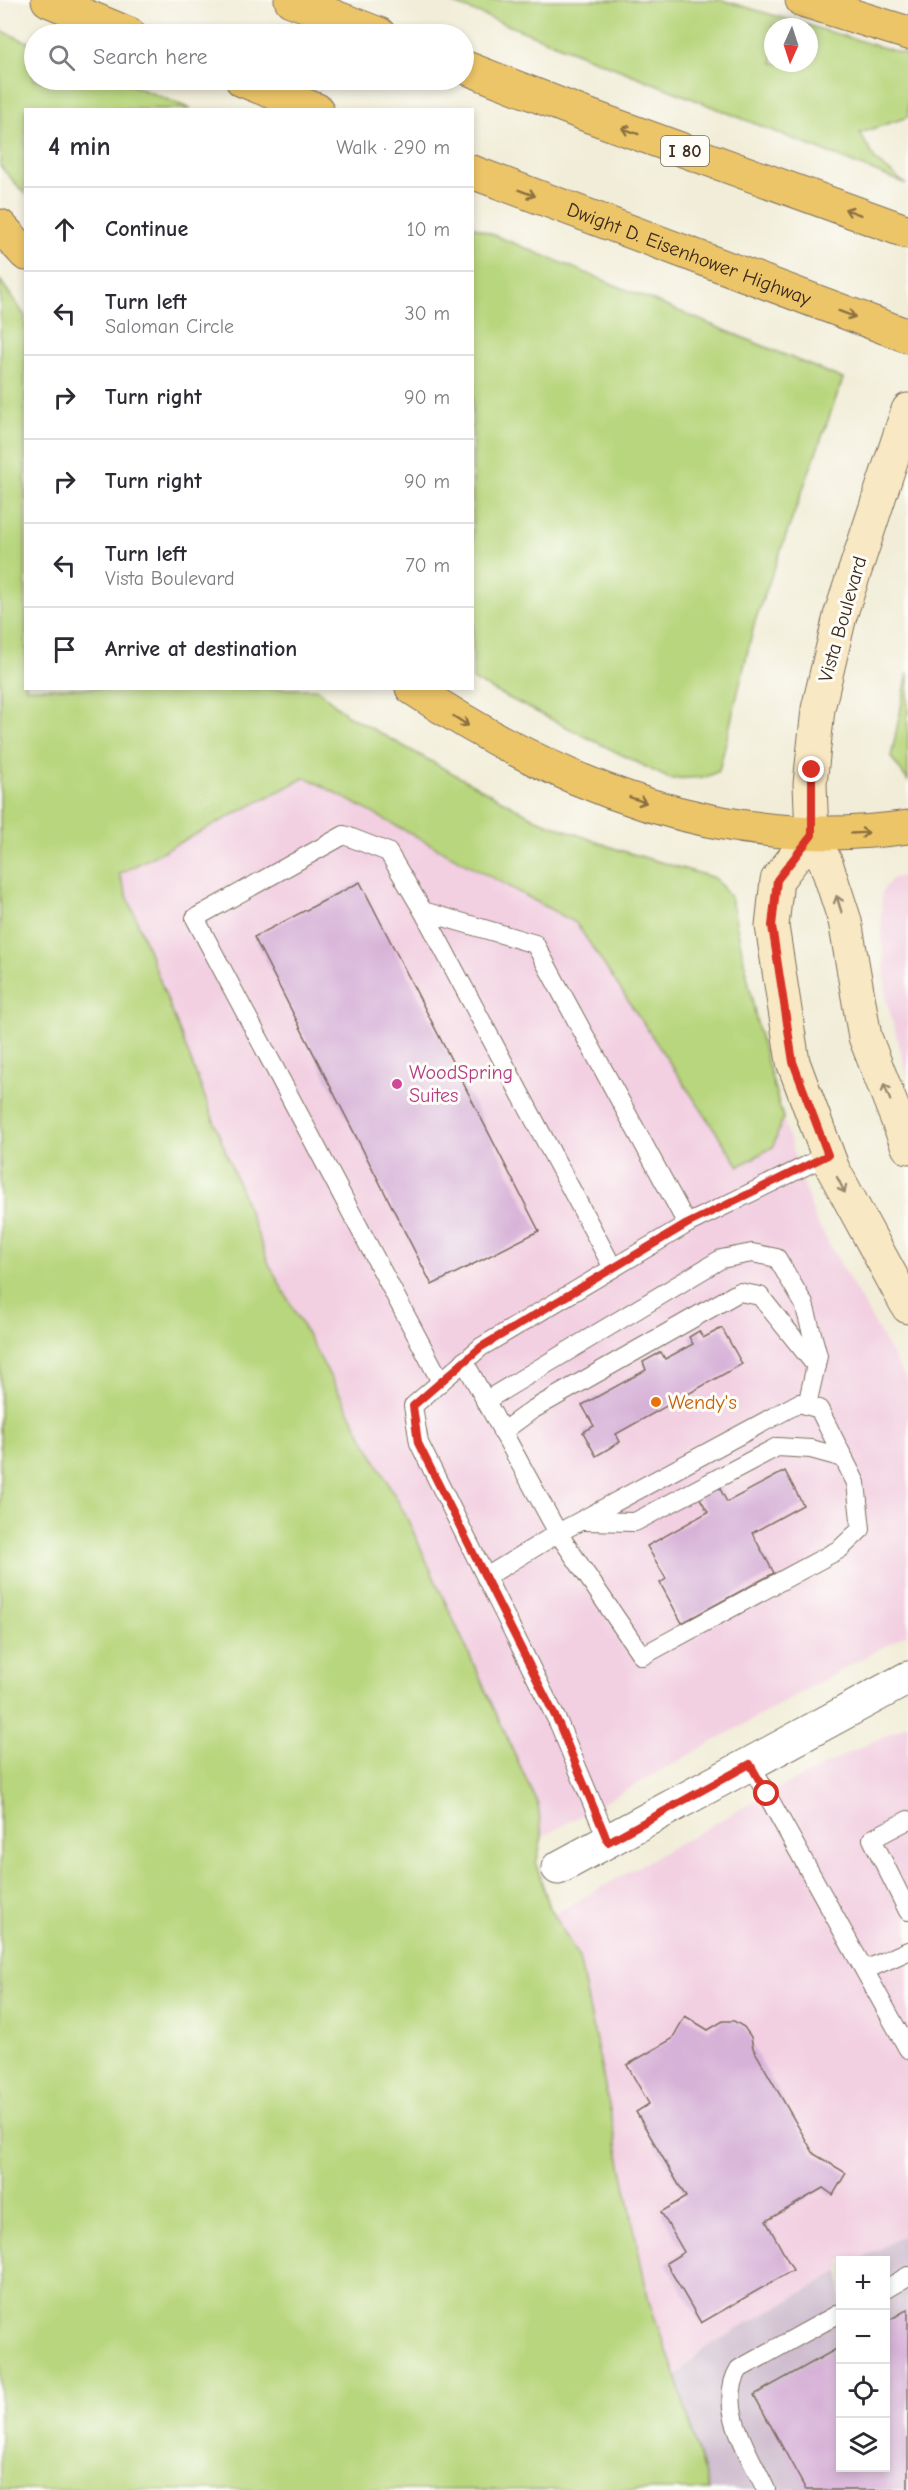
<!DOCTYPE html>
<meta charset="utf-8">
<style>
:root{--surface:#fff;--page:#f2f2f3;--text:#2b2b33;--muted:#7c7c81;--line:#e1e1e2}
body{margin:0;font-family:"Comic Neue",sans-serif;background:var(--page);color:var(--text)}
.controls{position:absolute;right:18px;bottom:18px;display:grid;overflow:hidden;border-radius:0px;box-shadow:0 3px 9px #0003}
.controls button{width:54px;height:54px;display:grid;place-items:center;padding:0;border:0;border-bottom:2px solid var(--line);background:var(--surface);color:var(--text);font:30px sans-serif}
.compass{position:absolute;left:764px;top:18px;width:54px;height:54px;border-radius:50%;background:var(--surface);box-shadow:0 3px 9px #0003;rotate:183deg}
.stop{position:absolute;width:18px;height:18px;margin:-14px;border:4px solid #d93025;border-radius:50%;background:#fff}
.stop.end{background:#d93025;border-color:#fff;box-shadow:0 2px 6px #0008}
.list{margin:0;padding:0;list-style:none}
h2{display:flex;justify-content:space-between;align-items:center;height:78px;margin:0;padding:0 24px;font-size:26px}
h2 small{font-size:20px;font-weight:400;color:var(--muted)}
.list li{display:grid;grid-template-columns:39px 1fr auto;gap:18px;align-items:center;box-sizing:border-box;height:84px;padding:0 24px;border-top:2px solid var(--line)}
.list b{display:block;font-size:22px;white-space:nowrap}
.list p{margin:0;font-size:20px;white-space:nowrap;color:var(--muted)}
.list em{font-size:20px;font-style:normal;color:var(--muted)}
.icon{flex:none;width:33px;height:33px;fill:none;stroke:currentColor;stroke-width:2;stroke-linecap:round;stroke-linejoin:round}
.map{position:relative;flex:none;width:908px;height:2490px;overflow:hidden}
.search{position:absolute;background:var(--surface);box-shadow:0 3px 9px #0003;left:24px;top:24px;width:450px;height:66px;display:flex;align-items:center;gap:15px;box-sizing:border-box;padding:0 21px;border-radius:33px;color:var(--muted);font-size:22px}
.panel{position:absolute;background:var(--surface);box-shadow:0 3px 9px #0003;left:24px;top:108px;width:450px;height:582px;border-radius:0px}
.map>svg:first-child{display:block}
.built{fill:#f2cfe1}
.industrial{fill:#cfbdcf}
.green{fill:#b8d67d;stroke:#7a804e;stroke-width:1.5;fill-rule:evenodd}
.building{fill:#d7b2d8}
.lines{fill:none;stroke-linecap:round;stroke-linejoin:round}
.service-casing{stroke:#7b6e5f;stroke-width:20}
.minor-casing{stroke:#7b6e5f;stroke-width:35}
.secondary-casing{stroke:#7b6e5f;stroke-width:35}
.motorway-casing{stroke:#7b6e5f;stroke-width:35}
.service{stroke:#fff;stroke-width:18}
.minor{stroke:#fff;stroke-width:33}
.secondary{stroke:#f8e8c3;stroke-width:33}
.motorway{stroke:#edc569;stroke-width:33}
.oneway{stroke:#8b7040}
.oneway2{stroke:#9a8970}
.route{stroke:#d93025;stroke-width:8}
.hotel-dot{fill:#d1479c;stroke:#fdfcf7;stroke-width:2}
.food-dot{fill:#e8710a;stroke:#fdfcf7;stroke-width:2}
.labels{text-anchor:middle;stroke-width:6;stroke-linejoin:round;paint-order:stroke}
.shield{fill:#fdfcf7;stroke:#75695f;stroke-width:1.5}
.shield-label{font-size:18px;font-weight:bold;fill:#3b2a1e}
.street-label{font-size:20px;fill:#3b2a1e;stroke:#fdfcf7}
.hotel-label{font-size:20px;fill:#b23c85;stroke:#fdfcf7;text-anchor:start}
.food-label{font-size:20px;fill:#c56008;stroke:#fdfcf7;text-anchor:start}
</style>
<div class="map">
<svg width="908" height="2490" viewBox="0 0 908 2490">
<rect width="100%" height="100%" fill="#fdfcf7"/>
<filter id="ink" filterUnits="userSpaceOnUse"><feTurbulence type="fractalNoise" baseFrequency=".0167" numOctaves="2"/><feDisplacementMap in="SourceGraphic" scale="12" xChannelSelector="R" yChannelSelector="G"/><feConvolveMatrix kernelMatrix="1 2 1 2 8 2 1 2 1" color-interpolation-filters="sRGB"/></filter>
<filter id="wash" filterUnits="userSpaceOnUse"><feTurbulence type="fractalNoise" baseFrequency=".008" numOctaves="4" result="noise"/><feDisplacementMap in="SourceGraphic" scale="24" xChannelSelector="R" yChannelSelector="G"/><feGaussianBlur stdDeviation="1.35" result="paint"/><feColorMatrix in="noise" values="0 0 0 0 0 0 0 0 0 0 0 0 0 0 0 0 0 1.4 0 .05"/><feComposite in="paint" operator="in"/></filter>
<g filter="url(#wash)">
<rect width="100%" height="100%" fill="#f1edd8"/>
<g class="built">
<path d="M306 777 576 923 738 1166 773 1147 783 1118 815 1219 908 1383V1633L542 1837 538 1805 406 1516 269 1264 119 874Z"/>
<path d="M908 874V1076L886 999 881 920 882 891 892 879Z"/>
<path d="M908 1724V2233L859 2260H840V2271L703 2349 676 2376 649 2302 554 1914 767 1794Z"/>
</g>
<path class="industrial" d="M908 2233V2490H709L676 2376 703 2349 840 2271V2468H886V2260H859Z"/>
<g class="green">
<path d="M445 0H722L908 55V117L860 133 876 161 906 184ZM773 27H809V63H773Z"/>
<path d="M0 30 34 45V80H119L191 109 26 110 25 194 0 166Z"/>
<path d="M472 226 843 379 755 621 719 771 706 777 670 779 473 680Z"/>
<path d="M0 280 25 316 26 688 317 689 347 715 536 819 619 850 715 878 731 898 759 1033 783 1118 773 1147 739 1166 576 923 306 777 119 874 269 1264 406 1516 538 1805 542 1837 536 1864 550 1908 579 1958 649 2302 676 2376 709 2490H0Z"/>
<path d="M908 673V781L891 757Z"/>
</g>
<g id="blocks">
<g class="building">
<path d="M360 882 539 1231 432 1285 254 937Z"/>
<path d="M722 1328 742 1364 616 1434 620 1442 596 1456 583 1432 594 1426 582 1405 646 1370 643 1362 661 1352 665 1359 693 1344 689 1337 699 1331 703 1338Z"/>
<path d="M785 1471 803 1505 752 1533 774 1573 682 1623 660 1583 666 1579 647 1546 708 1512 698 1495 718 1485 727 1502Z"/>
<path d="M685 2016 708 2030 723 2021H734L744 2027 751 2037 753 2048 814 2154 846 2173 833 2195 823 2188 766 2221 793 2270 701 2323 666 2263 684 2252 661 2212 686 2197 636 2112 649 2104 627 2065 672 2039Z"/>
<path d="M908 2309V2490H806L754 2395 840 2347V2468H886V2322Z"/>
</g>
</g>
</g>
<g filter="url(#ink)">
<use href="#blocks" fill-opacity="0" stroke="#7b6e5f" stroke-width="1.5"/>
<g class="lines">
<defs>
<g id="service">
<path d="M423 911 388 852 344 835 195 918 441 1382"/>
<path d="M613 1268 423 911 535 944 687 1224"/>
<path d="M464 1361 558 1533 486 1577"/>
<path d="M485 1401 721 1259 752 1253 777 1258 804 1304 818 1356 807 1405"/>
<path d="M799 1403 819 1409 856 1483 861 1529 840 1549 642 1656 558 1533Z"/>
<path d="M502 1432 532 1410 739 1292 760 1296 816 1366"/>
<path d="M584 1521 635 1522 777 1447 811 1449 844 1458"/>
<path d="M750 1764 908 2049"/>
<path d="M908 1820 872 1839 908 1911"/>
<path d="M608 1841 559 1724 419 1443 413 1406 481 1347 687 1224 828 1155"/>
<path d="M865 1970 908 1951"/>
<path d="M886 2289 908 2276"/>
<path d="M766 2490C750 2454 716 2407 739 2369L840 2313"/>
</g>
<path id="minor" d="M558 1868 908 1678"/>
<g id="secondary">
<path d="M908 410 840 616 818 709 810 784 812 835 826 863 845 921 865 1037 908 1147"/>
<path d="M812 835 777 880 772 926 793 1062 833 1169 908 1307"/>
</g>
<g id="motorway">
<path d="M48 0 129 34"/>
<path d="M291 0 379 34"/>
<path d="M802 0 908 33"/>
<path d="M464 67 584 114 908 232"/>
<path d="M242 80 317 110"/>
<path id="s1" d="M472 172 908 336"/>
<path d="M0 226 26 254"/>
<path d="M412 688C560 787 728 854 908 827"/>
</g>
</defs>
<use href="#service" class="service-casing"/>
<use href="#minor" class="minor-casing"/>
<use href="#secondary" class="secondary-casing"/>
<use href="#motorway" class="motorway-casing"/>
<use href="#service" class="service"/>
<use href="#minor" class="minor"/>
<use href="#secondary" class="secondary"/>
<use href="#motorway" class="motorway"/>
</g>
<defs><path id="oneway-shaft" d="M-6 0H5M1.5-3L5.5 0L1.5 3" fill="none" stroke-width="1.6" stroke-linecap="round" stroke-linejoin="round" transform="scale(1.5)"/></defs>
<g class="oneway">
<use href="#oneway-shaft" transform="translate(630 131) rotate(-160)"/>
<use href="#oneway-shaft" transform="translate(527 193) rotate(21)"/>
<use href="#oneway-shaft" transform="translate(853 212) rotate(-160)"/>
<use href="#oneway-shaft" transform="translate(847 314) rotate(20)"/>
<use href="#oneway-shaft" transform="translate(461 721) rotate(33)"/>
<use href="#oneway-shaft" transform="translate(638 800) rotate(19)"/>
<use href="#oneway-shaft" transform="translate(860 833) rotate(-3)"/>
</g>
<g class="oneway2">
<use href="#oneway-shaft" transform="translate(839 904) rotate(-107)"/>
<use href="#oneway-shaft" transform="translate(887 1092) rotate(-111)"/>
<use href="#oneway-shaft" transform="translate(841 1185) rotate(63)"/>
</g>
</g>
<g class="lines" filter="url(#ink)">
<path class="route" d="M767 1794 750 1764 608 1842 559 1724 418 1443 413 1406 481 1347 687 1224 828 1155 793 1062 772 926 777 880 812 835V770"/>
</g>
<circle class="hotel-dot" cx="397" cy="1084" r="6"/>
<circle class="food-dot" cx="656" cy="1402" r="6"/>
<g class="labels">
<rect class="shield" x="661" y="136" width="48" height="30" rx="4.5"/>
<g class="shield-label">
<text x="685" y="157">I 80</text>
</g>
<g class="street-label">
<text dy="7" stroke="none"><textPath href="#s1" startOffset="232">Dwight D. Eisenhower Highway</textPath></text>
<text transform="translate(842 619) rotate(-74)" y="7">Vista Boulevard</text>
</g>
<g class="hotel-label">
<text x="409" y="1079">WoodSpring<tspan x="409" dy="23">Suites</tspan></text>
</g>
<g class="food-label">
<text x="668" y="1409">Wendy's</text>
</g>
</g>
</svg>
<div class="controls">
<button>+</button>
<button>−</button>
<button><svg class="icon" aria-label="locate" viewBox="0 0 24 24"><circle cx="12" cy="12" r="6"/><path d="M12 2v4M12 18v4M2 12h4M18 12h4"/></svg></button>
<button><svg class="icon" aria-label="layers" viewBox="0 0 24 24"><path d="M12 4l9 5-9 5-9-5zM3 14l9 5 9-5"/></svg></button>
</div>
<svg class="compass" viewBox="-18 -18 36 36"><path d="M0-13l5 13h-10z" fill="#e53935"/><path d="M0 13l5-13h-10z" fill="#7c7c81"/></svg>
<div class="stop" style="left:767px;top:1794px"></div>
<div class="stop end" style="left:812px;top:770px"></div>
<div class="search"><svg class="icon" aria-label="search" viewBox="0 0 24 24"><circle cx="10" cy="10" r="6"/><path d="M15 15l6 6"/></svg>Search here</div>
<section class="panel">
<h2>4 min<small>Walk · 290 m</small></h2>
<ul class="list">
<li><svg class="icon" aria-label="ahead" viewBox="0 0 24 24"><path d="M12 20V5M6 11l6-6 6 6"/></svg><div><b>Continue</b></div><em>10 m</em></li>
<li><svg class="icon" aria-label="left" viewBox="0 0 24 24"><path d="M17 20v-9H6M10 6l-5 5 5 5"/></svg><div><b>Turn left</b><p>Saloman Circle</p></div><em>30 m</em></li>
<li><svg class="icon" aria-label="right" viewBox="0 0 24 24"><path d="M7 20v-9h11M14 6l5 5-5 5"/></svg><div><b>Turn right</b></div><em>90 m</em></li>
<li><svg class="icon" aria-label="right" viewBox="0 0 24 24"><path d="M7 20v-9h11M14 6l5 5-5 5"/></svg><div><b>Turn right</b></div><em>90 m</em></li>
<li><svg class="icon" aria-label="left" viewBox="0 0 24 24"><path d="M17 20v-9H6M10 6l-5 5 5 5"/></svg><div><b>Turn left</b><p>Vista Boulevard</p></div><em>70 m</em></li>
<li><svg class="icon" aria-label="arrive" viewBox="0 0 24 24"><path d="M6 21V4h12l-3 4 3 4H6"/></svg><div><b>Arrive at destination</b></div></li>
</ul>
</section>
</div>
